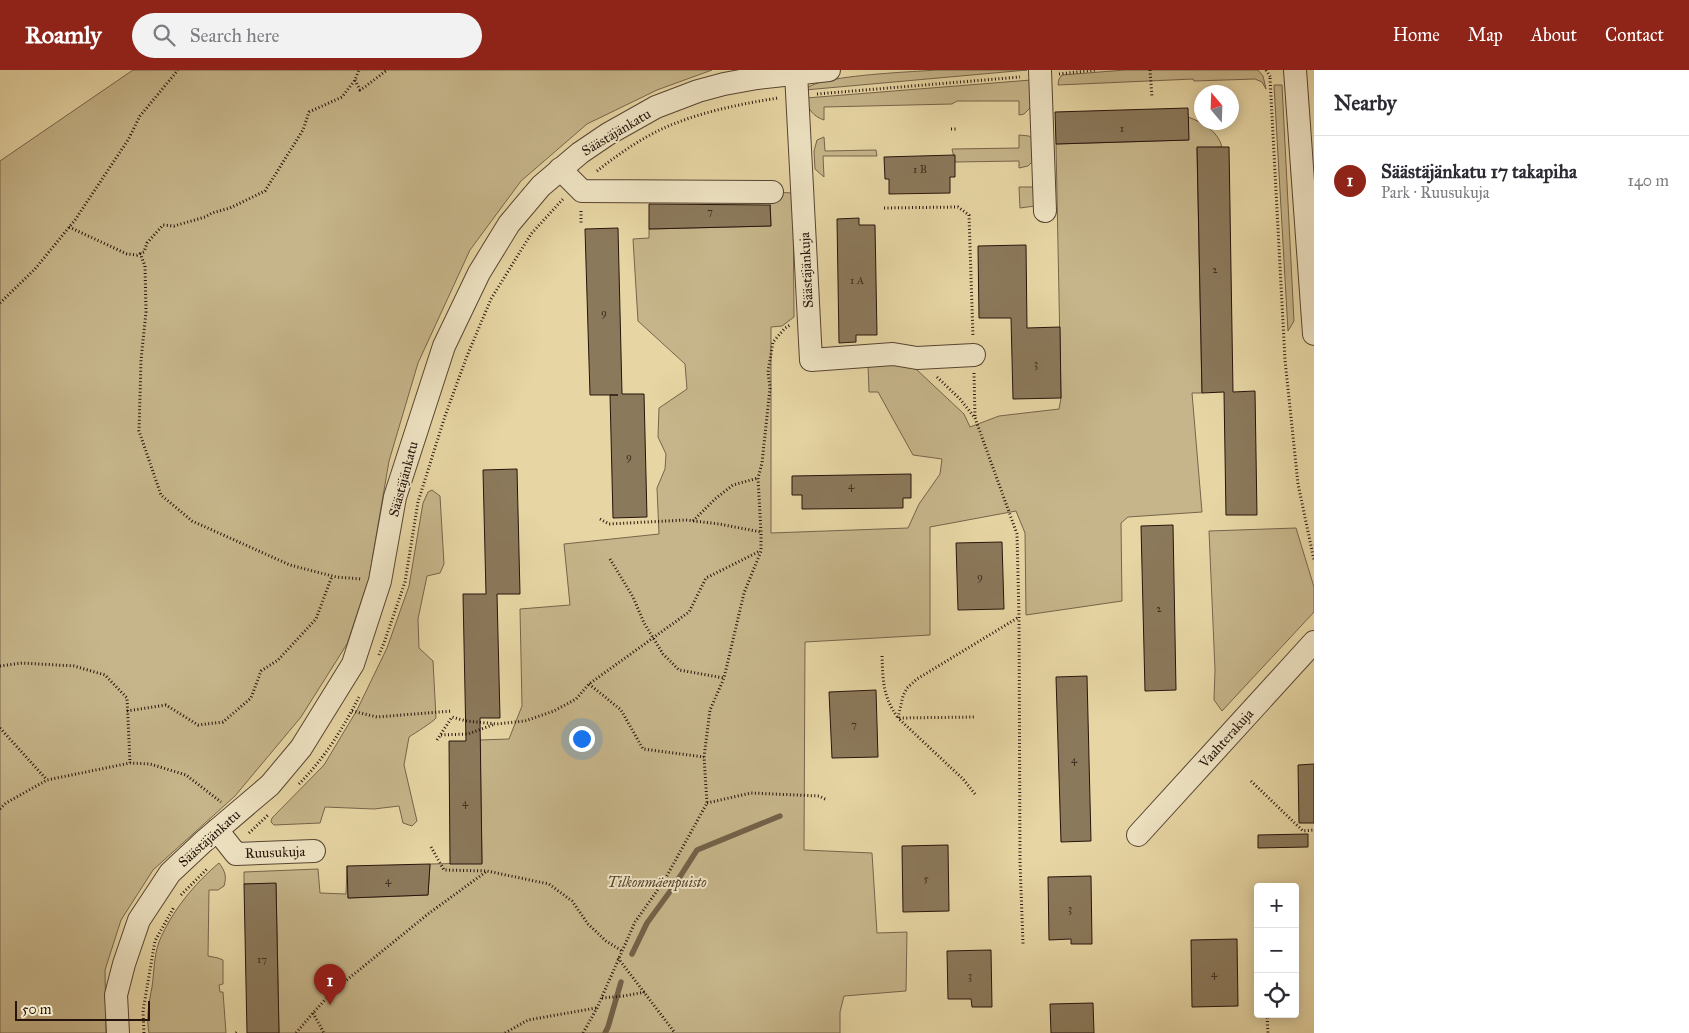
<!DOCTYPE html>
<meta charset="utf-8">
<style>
:root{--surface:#fff;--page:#f2f2f3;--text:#2b2b33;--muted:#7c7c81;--line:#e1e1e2;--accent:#8f2418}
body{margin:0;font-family:"IM FELL Great Primer",serif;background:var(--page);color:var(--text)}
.controls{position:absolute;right:15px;bottom:15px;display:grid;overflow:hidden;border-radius:5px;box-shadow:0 2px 12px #0003}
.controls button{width:45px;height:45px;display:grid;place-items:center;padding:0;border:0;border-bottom:1px solid var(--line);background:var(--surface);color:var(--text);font:25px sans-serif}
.compass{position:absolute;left:1194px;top:15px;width:45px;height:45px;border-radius:50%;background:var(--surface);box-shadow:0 2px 12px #0003;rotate:341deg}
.scale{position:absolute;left:15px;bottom:12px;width:135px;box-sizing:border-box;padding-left:5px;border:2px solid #27140c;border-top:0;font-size:14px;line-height:18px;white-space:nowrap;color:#27140c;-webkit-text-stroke:4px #efe4c4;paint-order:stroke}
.you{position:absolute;left:581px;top:668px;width:18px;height:18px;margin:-12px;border:4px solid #fff;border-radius:50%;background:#1a73e8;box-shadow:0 0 0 8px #1a73e833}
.badge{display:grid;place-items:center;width:32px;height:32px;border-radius:50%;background:var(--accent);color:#fff;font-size:16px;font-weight:700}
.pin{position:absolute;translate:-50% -41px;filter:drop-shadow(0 1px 2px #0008)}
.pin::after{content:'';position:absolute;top:26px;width:18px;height:15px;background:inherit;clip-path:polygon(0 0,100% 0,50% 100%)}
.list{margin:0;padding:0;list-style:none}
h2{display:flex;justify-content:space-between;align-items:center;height:65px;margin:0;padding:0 20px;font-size:21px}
h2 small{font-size:16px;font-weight:400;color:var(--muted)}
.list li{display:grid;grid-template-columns:32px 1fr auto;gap:15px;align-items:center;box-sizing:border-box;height:90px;padding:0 20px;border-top:1px solid var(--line)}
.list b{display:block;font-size:19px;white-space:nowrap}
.list p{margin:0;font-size:16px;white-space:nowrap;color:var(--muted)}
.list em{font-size:16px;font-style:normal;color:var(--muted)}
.icon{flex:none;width:28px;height:28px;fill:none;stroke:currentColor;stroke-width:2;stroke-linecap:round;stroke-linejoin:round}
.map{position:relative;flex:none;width:1314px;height:963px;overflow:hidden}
header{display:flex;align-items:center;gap:30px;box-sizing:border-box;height:70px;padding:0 25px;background:var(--accent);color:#fff}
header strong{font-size:24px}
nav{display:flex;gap:28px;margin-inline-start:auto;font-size:18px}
.search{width:350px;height:45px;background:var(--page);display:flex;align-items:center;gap:12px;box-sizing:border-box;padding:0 18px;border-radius:28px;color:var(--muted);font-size:19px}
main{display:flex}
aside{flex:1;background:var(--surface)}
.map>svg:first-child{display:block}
.green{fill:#c6b58a;stroke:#76644b}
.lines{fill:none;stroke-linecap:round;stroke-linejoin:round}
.stream{stroke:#736148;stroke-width:5.5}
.building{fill:#8b795b;stroke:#27140c}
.minor-casing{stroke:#574432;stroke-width:24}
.path{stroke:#27140c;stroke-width:3;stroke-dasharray:1 2.5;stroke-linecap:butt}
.minor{stroke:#efe4c4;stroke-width:22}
.labels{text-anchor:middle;stroke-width:4;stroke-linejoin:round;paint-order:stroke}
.number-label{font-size:11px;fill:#402d20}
.street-label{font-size:14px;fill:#27140c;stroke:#efe4c4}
.park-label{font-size:14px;font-style:italic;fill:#574432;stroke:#efe4c4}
</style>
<header>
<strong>Roamly</strong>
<div class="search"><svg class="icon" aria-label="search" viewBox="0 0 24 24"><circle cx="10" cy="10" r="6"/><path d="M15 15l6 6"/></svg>Search here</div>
<nav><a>Home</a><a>Map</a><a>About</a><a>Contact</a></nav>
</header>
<main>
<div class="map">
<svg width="1314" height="963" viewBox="0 0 1314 963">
<rect width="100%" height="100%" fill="#e7d6a4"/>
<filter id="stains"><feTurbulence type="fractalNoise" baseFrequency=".004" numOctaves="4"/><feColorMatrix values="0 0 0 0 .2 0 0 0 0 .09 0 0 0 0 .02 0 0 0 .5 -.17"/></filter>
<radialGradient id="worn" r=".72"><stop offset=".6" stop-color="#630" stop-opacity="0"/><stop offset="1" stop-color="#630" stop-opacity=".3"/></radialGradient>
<g class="green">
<path d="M133 0H712L657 20 587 54 521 111 470 180 418 293 389 391 369 508 347 574 301 647 235 726 153 800 121 850 105 900 106 963H0V91Z"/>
<path d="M936 0H1027L805 20C815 5 914 2 936 0Z"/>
<path d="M1125 0H1258L1263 6 1266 19 1262 12 1255 9 1194 11 1193 9 1058 15 1059 9 1062 5Z"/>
<path d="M1031 10V37L1024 44 1019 45V31H957L952 34 824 37V50C813 46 808 40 806 28Z"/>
<path d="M1274 15H1282L1294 251 1288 261Z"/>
<path d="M1188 47C1202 52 1218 61 1222 77L1197 78 1202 323H1192L1202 442 1128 447 1121 453 1122 531 1026 545 1025 463 1016 441 930 457V565L805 572 804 780 872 783 877 863 907 862 906 921 844 926 840 942V963H279L276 814H244V802L318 799 320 823 346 824 347 796 348 828 428 825 430 794 482 793 480 670 509 669 522 636 520 539 570 535 564 474 659 464 657 418 665 399 666 384 658 367 659 338 687 319 685 294 638 251 633 169 649 168V159L771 156 770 124 772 122 793 123 794 247 782 256 771 257V463L908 458 919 434 940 404 942 389 913 385 878 322H869L868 295 892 291 916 299 964 344 970 357 999 346 1059 339 1061 328 1056 74 1188 70Z"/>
<path d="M1019 65 1029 66 1034 70 1033 91 1028 96 1019 98V91L955 92 952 79 1019 78Z"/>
<path d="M824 67 825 81 876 80 877 86H823L824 107 815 99 814 81 817 70Z"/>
<path d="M1019 117H1034L1035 136 1020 138Z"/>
<path d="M432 420 440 426 444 494 440 503 427 506 418 549 419 578 433 591 436 648C433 652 415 663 409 667L404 695 417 751 412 756 403 753 399 736 374 739 325 737 320 753 274 755 271 752 272 748 324 695 357 640 387 578 409 516 423 433 428 422Z"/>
<path d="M1296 458 1314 517V542L1222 641 1214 630 1215 600 1209 461Z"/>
<path d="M219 793C225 801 227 806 224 816L218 820H209L208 886 218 888 223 890V914L219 915 220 922H223L226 963H149C146 948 149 932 152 917 154 903 154 885 159 872 171 842 195 813 219 793Z"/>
</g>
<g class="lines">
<g class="stream">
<path d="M632 884 647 853 674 816 697 780 780 746"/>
<path d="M605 963 608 957 621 912"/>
</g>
</g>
<g class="building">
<path d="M1188 38 1189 70 1056 74 1055 42Z"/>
<path d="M1197 77H1229L1233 322 1255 321 1257 445H1226L1224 322 1202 323Z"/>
<path d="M955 85V107H950V123L889 124V109H885L884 87Z"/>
<path d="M649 134 770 135 771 156 649 159Z"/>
<path d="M859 148V155H875L877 265H856V272L839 273 837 149Z"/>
<path d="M618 158 622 324H644L647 447 613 448 610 325H618H590L585 159Z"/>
<path d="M1026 175 1027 258 1060 257 1061 328 1013 329 1011 248H979L978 176Z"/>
<path d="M517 399 520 524H497L500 648H480L482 794H450L449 671H466L463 524H486L483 400Z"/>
<path d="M911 404V428H903V438L802 439V425H792V406Z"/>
<path d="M1173 455 1176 620 1145 621 1141 456Z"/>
<path d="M1002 472 1004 539 958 540 956 473Z"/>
<path d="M1087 606 1091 771 1061 772 1056 607Z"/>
<path d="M876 620 878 687 832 688 829 622Z"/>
<path d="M1314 694V753H1299L1298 695Z"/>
<path d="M1308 764V777L1258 778V765Z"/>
<path d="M948 775 949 841 903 842 902 776Z"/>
<path d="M430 794 428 825 348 828 347 796Z"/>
<path d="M1091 806 1092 874H1071V869L1049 870 1048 807Z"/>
<path d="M276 813 279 963H247L244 814Z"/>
<path d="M1237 869 1238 936 1192 937 1191 870Z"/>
<path d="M991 880 992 937H972L971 929H948L947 881Z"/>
<path d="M1093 933 1094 963H1051L1050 934Z"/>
</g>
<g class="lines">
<defs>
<g id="minor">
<path d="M1040 0 1045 141"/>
<path d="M1295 0 1314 264"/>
<path d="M796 3 811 290 893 284 917 288 974 285"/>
<path d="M560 99 582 121 772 122"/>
<path d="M217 760 236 784 314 781"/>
<path d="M1138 765 1314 572"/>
<path d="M118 963 116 925 124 894 139 850 170 803 203 772 270 715 301 678 353 594 380 511 395 427 444 276 479 203 509 154 541 116 580 83 608 64 656 37 698 21 724 14 757 8 829 0"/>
</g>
</defs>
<use href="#minor" class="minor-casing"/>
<g class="path">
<path d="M1150 0 1152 27"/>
<path d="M1266 0 1271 8"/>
<path d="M1059 4 1095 0"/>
<path d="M1270 8 1285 290 1298 414 1314 490"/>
<path d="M355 10 360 20 366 16 387 0"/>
<path d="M817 24 1020 7"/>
<path d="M951 59H958"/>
<path d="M597 101C617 85 640 69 664 58 700 42 740 34 778 28"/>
<path d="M884 138 958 137 969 145 973 267"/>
<path d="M581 141V155"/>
<path d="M69 157 127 184 137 185 144 182 147 173 163 155 174 156 205 147 212 143 230 138 265 121 303 60 309 42 342 27 355 10 359 0"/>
<path d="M140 183 145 196 146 242 141 290 139 361 161 425 192 451 290 495 336 507 361 509"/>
<path d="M0 233 35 199 75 150 128 70 140 46 178 0"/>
<path d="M974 303 975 347"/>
<path d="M937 307 960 329 975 348 1017 464 1019 546 1020 792 1023 874"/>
<path d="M600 449 609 454 686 450 719 454 761 462"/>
<path d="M693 451 715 429 733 415 758 408"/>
<path d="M610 489 633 527 644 553 663 584 679 600 724 608"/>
<path d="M379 585 384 573 405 512 418 432 445 346 467 286 491 229 531 164 563 129"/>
<path d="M882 586C883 613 883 626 898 648L976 647"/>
<path d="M0 596 22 593 74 596 105 605 127 628 130 693"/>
<path d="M589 614 621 640 643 679 704 687"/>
<path d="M127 641 166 635 198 655 223 652 251 628 261 601 278 590 316 549 332 506"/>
<path d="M352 641 377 647 452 641"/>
<path d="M0 658 47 710"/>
<path d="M441 665 468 664 495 654"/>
<path d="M437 670 452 647 466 651 497 654 525 651 554 641 576 629 589 614 689 542 706 508 760 481"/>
<path d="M1251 711 1303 761 1313 760"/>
<path d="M299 714C324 689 344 657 360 625"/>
<path d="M975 724 963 709 898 648 903 626 907 618 917 609 1019 547"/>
<path d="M707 733 751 723 819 726 827 730"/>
<path d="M0 739 6 733 47 710 130 693 150 694 186 705 221 732"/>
<path d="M249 763 268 745"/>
<path d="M431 777 444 800 487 801 549 814 572 831 588 854 606 871 622 881"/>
<path d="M181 825 208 798"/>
<path d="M618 888 675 963"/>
<path d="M602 928 624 926 645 922"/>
<path d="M313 943 324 963"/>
<path d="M1267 944 1268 963"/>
<path d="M144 963 143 941 155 871 174 837"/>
<path d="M236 963 237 962"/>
<path d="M296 963 313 943 332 922 428 844 487 801"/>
<path d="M505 963 528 950 596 938"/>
<path d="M583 963 597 938 635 852 664 811 707 733 704 687 710 640 724 608 744 523 761 481V462L758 408 762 393 770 318 768 302 773 272 785 258 790 255"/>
</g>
<use href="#minor" class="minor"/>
</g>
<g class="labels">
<g class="number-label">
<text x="1122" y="62">1</text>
<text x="920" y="103">1 B</text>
<text x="710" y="145">7</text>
<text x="1215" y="203">2</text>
<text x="857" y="214">1 A</text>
<text x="604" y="246">9</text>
<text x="1036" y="297">3</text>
<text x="629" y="390">9</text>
<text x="851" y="419">4</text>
<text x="980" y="510">9</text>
<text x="1159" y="542">2</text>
<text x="854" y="658">7</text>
<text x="1074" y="693">4</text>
<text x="465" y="736">4</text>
<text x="926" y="812">5</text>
<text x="388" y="814">4</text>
<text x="1070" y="842">3</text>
<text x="262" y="893">17</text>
<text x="1214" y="907">4</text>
<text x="970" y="909">3</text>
</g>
<g class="street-label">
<text transform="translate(616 62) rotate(-31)" y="5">Säästäjänkatu</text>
<text transform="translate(806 200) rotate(-93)" y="5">Säästäjänkuja</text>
<text transform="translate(403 409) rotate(-75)" y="5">Säästäjänkatu</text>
<text transform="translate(1226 668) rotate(-48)" y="5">Vaahterakuja</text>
<text transform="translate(209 768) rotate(-42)" y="5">Säästäjänkatu</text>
<text transform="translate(275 782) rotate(-2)" y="5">Ruusukuja</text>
</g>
<g class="park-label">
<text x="657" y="817">Tilkonmäenpuisto</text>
</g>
</g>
<rect width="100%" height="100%" filter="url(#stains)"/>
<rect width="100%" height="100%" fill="url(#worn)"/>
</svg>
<div class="controls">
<button>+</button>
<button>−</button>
<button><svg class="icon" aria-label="locate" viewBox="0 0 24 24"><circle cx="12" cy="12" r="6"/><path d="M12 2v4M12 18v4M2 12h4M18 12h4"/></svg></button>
</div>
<svg class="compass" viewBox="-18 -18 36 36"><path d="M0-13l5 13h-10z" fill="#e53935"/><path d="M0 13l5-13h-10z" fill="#7c7c81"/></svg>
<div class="scale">50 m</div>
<div class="you"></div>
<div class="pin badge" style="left:330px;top:935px">1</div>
</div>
<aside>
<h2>Nearby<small></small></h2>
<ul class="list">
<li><span class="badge">1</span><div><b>Säästäjänkatu 17 takapiha</b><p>Park · Ruusukuja</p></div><em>140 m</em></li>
</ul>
</aside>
</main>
